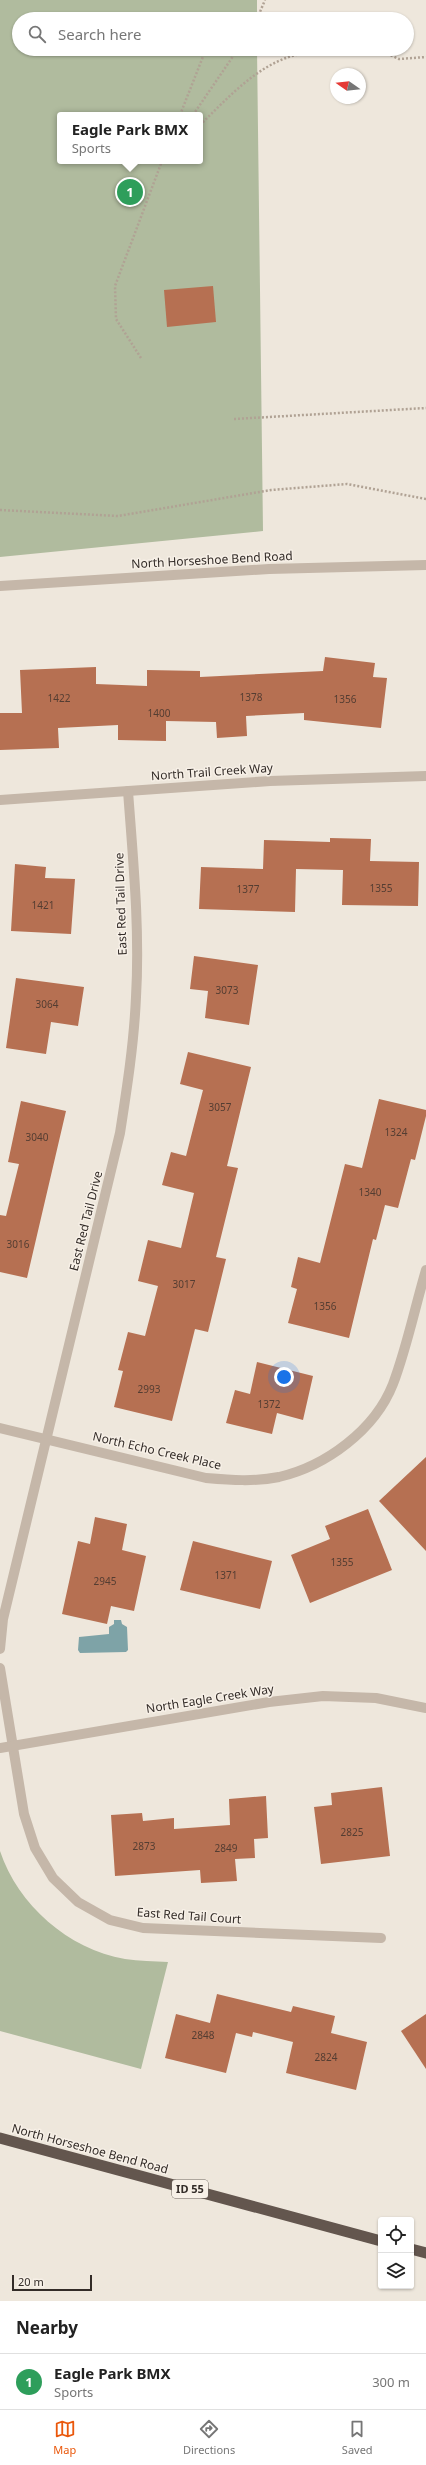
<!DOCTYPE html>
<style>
:root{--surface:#fff;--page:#f6f6f6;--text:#222;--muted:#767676;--line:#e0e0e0;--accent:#ea580c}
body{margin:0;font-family:"Noto Sans",sans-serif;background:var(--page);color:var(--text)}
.controls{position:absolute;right:12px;bottom:12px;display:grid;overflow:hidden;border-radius:4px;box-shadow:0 1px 3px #0004}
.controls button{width:36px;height:36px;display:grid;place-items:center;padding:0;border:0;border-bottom:1px solid var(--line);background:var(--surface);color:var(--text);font:20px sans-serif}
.compass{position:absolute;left:330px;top:68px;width:36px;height:36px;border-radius:50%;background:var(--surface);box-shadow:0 1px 3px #0004;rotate:284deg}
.scale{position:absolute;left:12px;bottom:10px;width:80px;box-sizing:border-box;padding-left:4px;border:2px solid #332c28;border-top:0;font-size:11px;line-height:14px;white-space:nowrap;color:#332c28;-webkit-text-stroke:3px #f7f0e7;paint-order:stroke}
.you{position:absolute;left:284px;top:1377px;width:14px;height:14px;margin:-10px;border:3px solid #fff;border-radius:50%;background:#1a73e8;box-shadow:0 0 0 6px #1a73e833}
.badge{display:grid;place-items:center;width:26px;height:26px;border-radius:50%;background:var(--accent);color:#fff;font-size:13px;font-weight:700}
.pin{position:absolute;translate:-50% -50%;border:2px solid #fff;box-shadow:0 1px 4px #0006}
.popup{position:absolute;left:57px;top:112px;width:146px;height:52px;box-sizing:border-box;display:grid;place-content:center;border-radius:4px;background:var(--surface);filter:drop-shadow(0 1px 3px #0005);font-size:13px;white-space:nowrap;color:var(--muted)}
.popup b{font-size:15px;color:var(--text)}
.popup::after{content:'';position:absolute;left:50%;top:100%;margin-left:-8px;border:8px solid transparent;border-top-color:var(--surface)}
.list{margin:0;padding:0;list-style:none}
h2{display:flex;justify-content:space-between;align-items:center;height:52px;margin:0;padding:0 16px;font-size:17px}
h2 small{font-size:13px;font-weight:400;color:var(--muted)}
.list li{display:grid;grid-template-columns:26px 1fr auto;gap:12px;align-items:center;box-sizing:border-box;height:56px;padding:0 16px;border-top:1px solid var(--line)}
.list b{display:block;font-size:15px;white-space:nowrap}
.list p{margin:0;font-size:13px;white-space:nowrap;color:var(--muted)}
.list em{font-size:13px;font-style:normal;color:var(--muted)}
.icon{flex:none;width:22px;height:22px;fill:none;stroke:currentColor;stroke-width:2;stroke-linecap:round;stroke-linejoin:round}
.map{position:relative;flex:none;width:426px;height:2301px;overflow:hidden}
.search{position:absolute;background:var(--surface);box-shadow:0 1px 3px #0004;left:12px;right:12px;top:12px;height:44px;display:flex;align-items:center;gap:10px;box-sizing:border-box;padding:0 14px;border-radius:22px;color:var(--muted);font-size:15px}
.sheet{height:108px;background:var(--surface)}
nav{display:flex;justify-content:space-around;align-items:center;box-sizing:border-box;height:56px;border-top:1px solid var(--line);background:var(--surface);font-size:11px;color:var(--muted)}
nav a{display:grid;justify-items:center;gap:2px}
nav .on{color:var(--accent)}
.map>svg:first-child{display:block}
.green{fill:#b0bb9e;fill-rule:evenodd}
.water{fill:#7ea3a7}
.building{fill:#b67052}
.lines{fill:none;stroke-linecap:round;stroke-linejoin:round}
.path{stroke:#b0a294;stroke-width:2.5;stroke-dasharray:2 2;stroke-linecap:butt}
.minor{stroke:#c5b7a9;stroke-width:10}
.tertiary{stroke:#c5b7a9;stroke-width:10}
.trunk{stroke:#63564e;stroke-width:11}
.labels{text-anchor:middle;stroke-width:3;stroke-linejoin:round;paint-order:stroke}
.number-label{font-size:10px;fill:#543d32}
.shield{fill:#f7f0e7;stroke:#6e6761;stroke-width:1}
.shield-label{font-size:11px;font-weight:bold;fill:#332c28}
.street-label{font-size:12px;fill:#332c28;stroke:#f7f0e7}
</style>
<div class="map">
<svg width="426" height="2301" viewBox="0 0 426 2301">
<rect width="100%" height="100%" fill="#eee7dc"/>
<g class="green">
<path d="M0 0H257V19H19V49H257L263 531 0 557ZM60 115H200V161H60Z"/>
<path d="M0 1851C18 1905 68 1949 125 1959 139 1961 154 1961 168 1962L141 2069 0 2031Z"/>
</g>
<path class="water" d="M114 1620H121L122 1624 127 1627 128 1650 126 1652 80 1653 78 1650 79 1637 109 1634V1627L114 1624Z"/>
<g class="building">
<path d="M213 286 216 322 167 327 164 290Z"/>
<path d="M325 657 375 663 373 677 387 678 381 728 304 720V713L246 716 247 736 217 738 216 722 166 721V741L118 740V725L58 728 59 748 0 750V713H22L20 670 96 667V684L147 686V670L200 671V677L323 671Z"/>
<path d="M330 838 371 839 370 861 419 862 418 906 342 905 343 870 296 869 295 912 199 909 201 867 263 869 264 840 330 842Z"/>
<path d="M15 864 46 867 45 878 75 879 71 934 11 931Z"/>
<path d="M194 956 258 965 249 1025 205 1018 208 991 190 989Z"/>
<path d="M16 978 84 987 78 1026 51 1022 46 1054 6 1048Z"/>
<path d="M188 1052 251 1067 227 1166 238 1168 216 1257 226 1259 208 1332 195 1329 172 1421 114 1407 123 1371 118 1370 128 1332 145 1336 158 1286 138 1281 148 1240 181 1248 194 1193 162 1185 171 1152 186 1156 203 1090 180 1084Z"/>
<path d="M379 1099 426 1110V1116L415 1160 411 1159 398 1208 385 1205 376 1240 373 1239 349 1338 288 1323 297 1289 291 1287 298 1257 320 1263 345 1164 362 1168Z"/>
<path d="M21 1101 66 1111 27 1278 0 1272V1215L6 1216 19 1164 8 1162Z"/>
<path d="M257 1362 313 1376 303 1420 277 1413 272 1434 226 1423 235 1390 250 1394Z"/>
<path d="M426 1457V1551L379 1501Z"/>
<path d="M368 1509 392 1570 310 1603 291 1555 330 1539 325 1526Z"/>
<path d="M95 1517 127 1524 122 1550 146 1556 134 1611 111 1606 107 1624 62 1614 78 1541 90 1544Z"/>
<path d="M193 1541 272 1561 260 1609 180 1590Z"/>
<path d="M382 1787 390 1856 321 1864 314 1807 332 1805 331 1793Z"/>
<path d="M266 1796 268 1838 254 1839 255 1858 235 1859 237 1881 201 1883 200 1870 115 1876 111 1815 142 1813 143 1821 174 1818V1829L230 1825 229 1799Z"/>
<path d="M217 1994 291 2012 293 2006 335 2016 331 2033 367 2042 356 2090 286 2073 293 2042 253 2032 252 2037 236 2033 226 2073 165 2058 176 2014 210 2023Z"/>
<path d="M426 2014V2069L401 2031Z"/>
</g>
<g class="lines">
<g class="path">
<path d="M257 19 265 0"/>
<path d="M267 19 286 15 310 19"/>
<path d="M348 49H355"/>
<path d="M368 49 379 50 399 59 426 57"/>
<path d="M180 115 206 49"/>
<path d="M193 115 238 49"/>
<path d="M200 125C230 96 261 60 305 53 319 50 334 50 348 49"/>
<path d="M141 358 116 319 115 286 162 161"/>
<path d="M234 419 426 408"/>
<path d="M0 510 118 516 271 490 347 484 426 499"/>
</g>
<g class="minor">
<path d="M0 800 270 781 426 776"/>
<path d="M0 1428 206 1478C230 1480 255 1482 279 1477 326 1466 375 1430 393 1384 407 1347 415 1307 426 1270"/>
<path d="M0 1649 3 1619 120 1133C127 1088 134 1043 136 997 140 929 133 859 128 791"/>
<path d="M0 1668 24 1814 35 1848 53 1878 78 1902 110 1920 143 1928 381 1938"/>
<path d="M0 1748 269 1702 323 1696 376 1698 426 1708"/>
</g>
<path class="tertiary" d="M0 586 269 569 426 565"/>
<g class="trunk">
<path d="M0 2138 381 2241"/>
<path d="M411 2249 426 2253"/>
</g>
</g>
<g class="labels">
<g class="number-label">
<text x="251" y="701">1378</text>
<text x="59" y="702">1422</text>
<text x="345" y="703">1356</text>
<text x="159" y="717">1400</text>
<text x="381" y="892">1355</text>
<text x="248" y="893">1377</text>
<text x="43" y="909">1421</text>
<text x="227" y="994">3073</text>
<text x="47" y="1008">3064</text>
<text x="220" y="1111">3057</text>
<text x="396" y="1136">1324</text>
<text x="37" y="1141">3040</text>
<text x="370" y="1196">1340</text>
<text x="18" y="1248">3016</text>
<text x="184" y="1288">3017</text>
<text x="325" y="1310">1356</text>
<text x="149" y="1393">2993</text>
<text x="269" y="1408">1372</text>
<text x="342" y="1566">1355</text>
<text x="226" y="1579">1371</text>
<text x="105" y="1585">2945</text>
<text x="352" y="1836">2825</text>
<text x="144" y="1850">2873</text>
<text x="226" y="1852">2849</text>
<text x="203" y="2039">2848</text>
<text x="326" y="2061">2824</text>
</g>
<rect class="shield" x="172" y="2180" width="36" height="18" rx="3"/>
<g class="shield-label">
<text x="190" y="2193">ID 55</text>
</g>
<g class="street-label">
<text transform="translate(212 560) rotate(-3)" y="4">North Horseshoe Bend Road</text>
<text transform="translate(212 772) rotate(-4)" y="4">North Trail Creek Way</text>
<text transform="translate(121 904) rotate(-92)" y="4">East Red Tail Drive</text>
<text transform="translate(86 1221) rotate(-76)" y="4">East Red Tail Drive</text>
<text transform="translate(157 1451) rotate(13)" y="4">North Echo Creek Place</text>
<text transform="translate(210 1699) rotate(-9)" y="4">North Eagle Creek Way</text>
<text transform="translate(189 1916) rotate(4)" y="4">East Red Tail Court</text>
<text transform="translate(90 2149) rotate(15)" y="4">North Horseshoe Bend Road</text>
</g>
</g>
</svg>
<div class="controls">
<button><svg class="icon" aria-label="locate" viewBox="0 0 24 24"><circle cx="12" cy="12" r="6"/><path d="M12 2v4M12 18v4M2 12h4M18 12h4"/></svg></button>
<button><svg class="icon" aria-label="layers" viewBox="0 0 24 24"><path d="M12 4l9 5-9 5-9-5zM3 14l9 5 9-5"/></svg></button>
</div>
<svg class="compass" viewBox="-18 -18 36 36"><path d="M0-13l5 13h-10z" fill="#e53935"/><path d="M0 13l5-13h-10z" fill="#767676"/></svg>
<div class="scale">20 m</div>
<div class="you"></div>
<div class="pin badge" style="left:130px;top:192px;background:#2e9e5b">1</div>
<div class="popup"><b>Eagle Park BMX</b>Sports</div>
<div class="search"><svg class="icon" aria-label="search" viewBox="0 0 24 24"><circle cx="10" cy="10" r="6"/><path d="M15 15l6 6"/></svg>Search here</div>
</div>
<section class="sheet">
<h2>Nearby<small></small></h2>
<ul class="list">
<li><span class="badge" style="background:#2e9e5b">1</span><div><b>Eagle Park BMX</b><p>Sports</p></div><em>300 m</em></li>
</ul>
</section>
<nav>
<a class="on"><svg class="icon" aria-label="map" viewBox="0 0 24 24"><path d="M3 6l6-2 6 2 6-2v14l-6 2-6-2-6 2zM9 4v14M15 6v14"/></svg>Map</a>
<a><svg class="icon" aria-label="directions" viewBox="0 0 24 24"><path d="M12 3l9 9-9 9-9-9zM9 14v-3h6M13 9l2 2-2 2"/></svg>Directions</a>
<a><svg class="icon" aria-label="saved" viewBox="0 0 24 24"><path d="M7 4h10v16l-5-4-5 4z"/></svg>Saved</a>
</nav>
